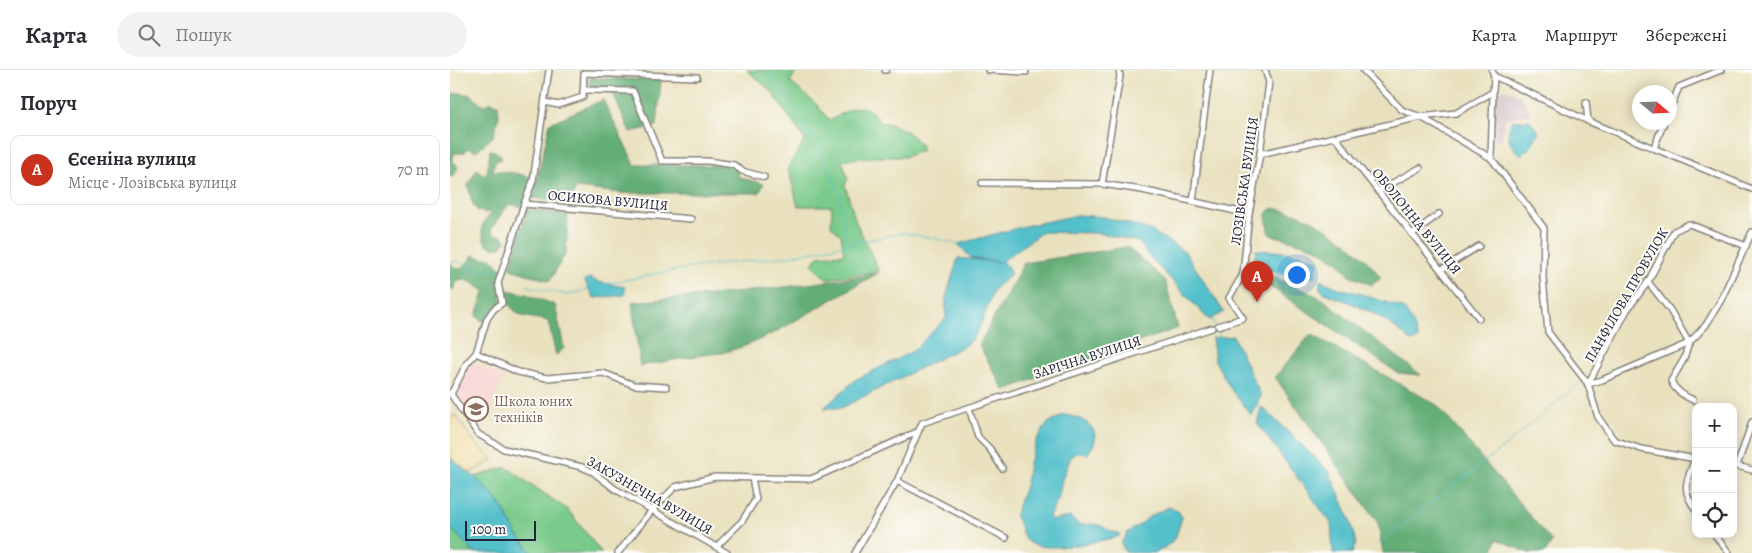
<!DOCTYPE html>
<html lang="uk">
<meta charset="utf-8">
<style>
:root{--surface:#fff;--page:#f2f2f3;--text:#2b2b33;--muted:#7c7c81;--line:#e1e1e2;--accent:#c8321e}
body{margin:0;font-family:Alegreya,serif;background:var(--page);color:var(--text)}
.controls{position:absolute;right:15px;bottom:15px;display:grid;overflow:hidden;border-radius:10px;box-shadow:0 2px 12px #0003}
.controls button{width:45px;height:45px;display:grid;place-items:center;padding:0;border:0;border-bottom:1px solid var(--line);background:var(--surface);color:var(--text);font:25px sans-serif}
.compass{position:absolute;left:1182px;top:15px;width:45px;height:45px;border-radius:50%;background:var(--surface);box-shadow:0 2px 12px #0003;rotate:109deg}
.scale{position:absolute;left:15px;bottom:12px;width:71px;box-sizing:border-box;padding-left:5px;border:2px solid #22223b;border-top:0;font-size:14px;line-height:18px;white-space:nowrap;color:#22223b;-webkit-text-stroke:4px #fdfcf7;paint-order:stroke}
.you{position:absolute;left:846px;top:204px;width:18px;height:18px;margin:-12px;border:4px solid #fff;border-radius:50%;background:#1a73e8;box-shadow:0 0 0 8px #1a73e833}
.badge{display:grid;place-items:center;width:32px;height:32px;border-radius:50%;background:var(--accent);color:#fff;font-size:16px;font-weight:700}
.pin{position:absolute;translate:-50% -41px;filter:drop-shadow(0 1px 2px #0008)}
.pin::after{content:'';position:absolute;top:26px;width:18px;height:15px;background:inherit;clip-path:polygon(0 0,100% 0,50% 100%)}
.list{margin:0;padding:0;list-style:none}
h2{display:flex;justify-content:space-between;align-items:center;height:65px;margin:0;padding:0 20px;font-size:21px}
h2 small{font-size:16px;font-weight:400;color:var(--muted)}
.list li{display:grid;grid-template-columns:32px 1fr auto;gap:15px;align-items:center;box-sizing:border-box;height:70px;margin:0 10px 10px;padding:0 10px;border:1px solid var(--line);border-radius:10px}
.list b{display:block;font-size:19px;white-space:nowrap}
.list p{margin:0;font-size:16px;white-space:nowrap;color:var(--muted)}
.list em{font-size:16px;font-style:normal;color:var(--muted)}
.icon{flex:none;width:28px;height:28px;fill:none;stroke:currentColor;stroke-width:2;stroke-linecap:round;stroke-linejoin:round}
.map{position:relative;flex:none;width:1302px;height:483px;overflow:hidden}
header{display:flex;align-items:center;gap:30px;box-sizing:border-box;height:70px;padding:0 25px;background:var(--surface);border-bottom:1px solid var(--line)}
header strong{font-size:24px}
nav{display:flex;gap:28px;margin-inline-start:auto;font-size:18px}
.search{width:350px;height:45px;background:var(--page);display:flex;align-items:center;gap:12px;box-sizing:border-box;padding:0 18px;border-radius:28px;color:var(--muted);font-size:19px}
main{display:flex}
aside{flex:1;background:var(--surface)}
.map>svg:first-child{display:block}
.built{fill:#f7d0cf}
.industrial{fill:#d2bec5}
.green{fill:#7aca8b;stroke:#4e7663}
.forest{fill:#63ae77;stroke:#426859}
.sand{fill:#eeda9e;stroke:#887e6c}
.water{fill:#53c0ca;stroke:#3a7182}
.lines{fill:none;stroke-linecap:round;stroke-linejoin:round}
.stream{stroke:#53c0ca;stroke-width:1}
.minor-casing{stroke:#86827c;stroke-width:8}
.minor{stroke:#fff;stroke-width:5}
.labels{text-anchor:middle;stroke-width:4;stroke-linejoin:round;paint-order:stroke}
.street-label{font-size:14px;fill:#22223b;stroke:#fdfcf7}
.education-label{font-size:14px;fill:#785e54;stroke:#fdfcf7;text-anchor:start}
</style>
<header>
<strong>Карта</strong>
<div class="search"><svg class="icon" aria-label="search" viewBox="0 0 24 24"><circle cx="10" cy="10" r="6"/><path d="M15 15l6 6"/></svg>Пошук</div>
<nav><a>Карта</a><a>Маршрут</a><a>Збережені</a></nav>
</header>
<main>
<aside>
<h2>Поруч<small></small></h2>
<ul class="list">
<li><span class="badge">A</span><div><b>Єсеніна вулиця</b><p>Місце · Лозівська вулиця</p></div><em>70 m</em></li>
</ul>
</aside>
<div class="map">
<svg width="1302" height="483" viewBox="0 0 1302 483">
<rect width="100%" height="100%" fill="#fdfcf7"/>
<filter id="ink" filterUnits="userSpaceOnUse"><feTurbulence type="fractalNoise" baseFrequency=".02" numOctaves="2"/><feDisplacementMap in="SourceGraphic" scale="10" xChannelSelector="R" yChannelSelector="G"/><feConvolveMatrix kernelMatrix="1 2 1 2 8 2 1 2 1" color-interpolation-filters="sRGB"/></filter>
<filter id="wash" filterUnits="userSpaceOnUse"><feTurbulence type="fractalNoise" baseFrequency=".0096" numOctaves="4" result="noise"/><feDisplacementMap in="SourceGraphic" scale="20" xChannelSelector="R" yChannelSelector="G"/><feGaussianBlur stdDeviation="1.12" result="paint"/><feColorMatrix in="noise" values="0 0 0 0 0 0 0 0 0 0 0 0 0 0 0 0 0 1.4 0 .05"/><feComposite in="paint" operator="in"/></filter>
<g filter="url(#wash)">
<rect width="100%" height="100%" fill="#e9e1be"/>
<path class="built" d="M21 291 55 308 27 356 4 322Z"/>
<path class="industrial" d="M1056 19 1070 25 1081 44 1055 49 1052 69 1045 70 1046 22Z"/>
<g class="green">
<path d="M297 0H347L340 12 366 34 380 51C398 39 417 27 429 52 446 54 462 62 471 76V81L455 87H424L392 90 398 109 395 115 406 152 429 201 376 209 362 194 369 186 394 184 391 165 381 156 382 136H348L338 97 355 70 321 21Z"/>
<path d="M56 397 118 440 152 483H82L66 463 50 433 25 407Z"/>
<path d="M2 458 24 483H0V459Z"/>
</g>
<g class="forest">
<path d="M140 8 211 10 207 56 180 62 161 19 139 16Z"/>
<path d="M10 23 22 25 27 31 35 35 41 32 48 34 49 46 43 67 26 81 18 78 15 82 3 84V91L8 97 4 106 0 107V24Z"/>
<path d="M153 30 185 95H284L289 107 314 114 309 123H172L126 118 120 133 83 128 100 53Z"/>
<path d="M40 80 44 81 51 85V89L45 91 43 101 64 103 80 107V113L73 137 59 134 47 150 41 160 44 165 52 166 56 170 51 177 43 178 35 173C32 158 28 157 41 144V141L35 143 27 140 22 132 18 115 27 99 33 105 37 103Z"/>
<path d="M823 138C830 140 838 141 845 143 876 155 912 181 931 208L922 215 901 206 887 191 866 178 819 164 816 144Z"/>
<path d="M77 139 118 145 116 182 100 211 60 199Z"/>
<path d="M677 177 715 210 728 258 554 320 529 275 574 193Z"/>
<path d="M23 185 31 188H41L52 200 48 213 52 233 37 249 33 252 26 246C28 237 33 230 34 221L21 212 11 209 5 214 3 220H0V192L5 198 12 199Z"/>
<path d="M428 203 324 263 295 276 272 283 252 285 190 296 182 232C264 225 347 218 428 203Z"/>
<path d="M814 203 871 228 971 305 948 303 806 207Z"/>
<path d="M57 220 76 224 105 235 114 278 106 285 98 251C75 245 71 252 55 229Z"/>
<path d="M861 264 987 335 1102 472 1095 483H1079L1047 469 1042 483H933L928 453 825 307Z"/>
</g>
<path class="sand" d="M6 345C14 357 21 369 31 379 36 383 40 385 43 390L20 403 0 388V348Z"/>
<g class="water">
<path d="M1079 50 1089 62 1081 77 1070 85C1058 73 1055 67 1062 51Z"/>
<path d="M628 145 654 147 700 160 735 182 774 242 759 250 696 183 689 172 648 163 592 162 551 192C557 194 559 197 560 205L544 219 530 257 522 270 514 276 391 338H374L405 310 463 281 496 248V227L508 188 549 192 521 188 508 174 575 156Z"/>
<path d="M806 180C827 181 849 182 868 191L865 206 854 210 804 196Z"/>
<path d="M140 208 148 212 175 217V225L144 228 134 210Z"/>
<path d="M870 210 891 219 905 222 953 238 963 253 968 269 962 272C943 254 923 242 899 232 888 228 879 227 870 219Z"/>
<path d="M783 266 811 326 801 345 782 321 765 291 762 268Z"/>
<path d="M812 337 879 401 899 447 906 473 902 483H883L881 453 807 353Z"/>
<path d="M613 345C626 346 647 353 645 370 644 376 640 379 638 384L627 383 621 387 612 409 609 427 599 447 602 450 621 447C631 460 637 452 648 455 656 457 660 463 668 463L670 466C647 472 600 483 579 473 570 465 571 453 565 445L576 413 579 393 587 369 598 353Z"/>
<path d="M0 388 25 407 50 433 66 463 82 483H24L0 457Z"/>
<path d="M719 437 729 442 732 448 725 469 714 478 705 483 675 482 671 473 678 462 691 454 700 446Z"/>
</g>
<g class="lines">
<g class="stream">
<path d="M321 2 368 77 388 120 397 174"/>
<path d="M0 192 7 191 29 202 45 200"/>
<path d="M155 214 237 198 340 186 453 163 484 168 510 175"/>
<path d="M77 216 117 225 139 219"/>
<path d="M762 249 769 266"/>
<path d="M807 335 811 342"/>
<path d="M927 475 1050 380 1131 312"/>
</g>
</g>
</g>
<g filter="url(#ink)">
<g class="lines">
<defs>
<g id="minor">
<path d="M435 0H436"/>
<path d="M538 0 576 2"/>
<path d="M913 0 952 40 971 47 1041 88 1094 158 1093 208 1098 262 1138 314 1148 347 1164 370 1191 379 1246 389"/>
<path d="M1044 6 1138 51 1302 119"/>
<path d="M133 20 183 21 212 91H258L284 95 292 101 314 107"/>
<path d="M95 32 108 35 133 27 134 3 247 7"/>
<path d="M1136 32 1138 51"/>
<path d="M1220 39 1229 17 1271 0"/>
<path d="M886 68 1029 248"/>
<path d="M1204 78 1214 52"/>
<path d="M810 84 971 47 1006 43 1043 22 1044 6 1042 0"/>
<path d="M1041 88 1043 22"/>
<path d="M532 113 652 114 692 120 799 144"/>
<path d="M652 114 670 6 669 0"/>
<path d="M928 121 970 98"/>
<path d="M743 131 760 0"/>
<path d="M74 134 241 149"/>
<path d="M962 164 989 144"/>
<path d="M992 199 1029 176"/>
<path d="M1198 212 1220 240 1239 273 1234 289 1221 311C1225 321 1234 326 1243 330"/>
<path d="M768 256 793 248 779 228 793 204 799 144 810 84 819 12 815 0"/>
<path d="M26 283 68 302 97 308 153 303 184 315 216 317"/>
<path d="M1138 314 1177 240 1198 212 1224 161 1239 154 1296 176"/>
<path d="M1138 314 1152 310 1239 273 1256 255 1271 230 1302 162"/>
<path d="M0 323 28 364 54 379 132 397 143 402 165 419 277 483"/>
<path d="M1 324 17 293 26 283 37 249 43 240 52 233 48 213 74 134 83 111 99 0"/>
<path d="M519 338 528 367 540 379 552 398"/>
<path d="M1245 389C1237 410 1230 419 1246 440"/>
<path d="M1283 395 1302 400"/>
<path d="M1287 396 1302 352"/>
<path d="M447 411 556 468"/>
<path d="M1264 464 1279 483"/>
<path d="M266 477 292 451 306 429 302 408"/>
<path d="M168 483 203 439 225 417 265 407 361 409 467 362"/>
<path d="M405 483 447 411 472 353 762 258"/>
</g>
</defs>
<use href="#minor" class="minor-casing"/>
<use href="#minor" class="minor"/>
</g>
</g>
<defs>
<symbol id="school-ring" viewBox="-11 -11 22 22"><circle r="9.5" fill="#fdfcf7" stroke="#8d6e63" stroke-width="1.5"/><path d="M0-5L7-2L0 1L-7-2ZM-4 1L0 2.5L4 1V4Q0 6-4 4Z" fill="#8d6e63"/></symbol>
</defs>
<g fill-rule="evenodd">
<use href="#school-ring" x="12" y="325" width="28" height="28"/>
</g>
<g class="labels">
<g class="street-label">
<text transform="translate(794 111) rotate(-82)" y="5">ЛОЗІВСЬКА ВУЛИЦЯ</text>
<text transform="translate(158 130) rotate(5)" y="5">ОСИКОВА ВУЛИЦЯ</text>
<text transform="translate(967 151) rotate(51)" y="5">ОБОЛОННА ВУЛИЦЯ</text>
<text transform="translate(1176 225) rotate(-60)" y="5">ПАНФІЛОВА ПРОВУЛОК</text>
<text transform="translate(637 287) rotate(-18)" y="5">ЗАРІЧНА ВУЛИЦЯ</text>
<text transform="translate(200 425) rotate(30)" y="5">ЗАКУЗНЕЧНА ВУЛИЦЯ</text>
</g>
<g class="education-label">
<text x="44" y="336">Школа юних<tspan x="44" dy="16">техніків</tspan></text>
</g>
</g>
</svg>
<div class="controls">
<button>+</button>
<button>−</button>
<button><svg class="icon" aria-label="locate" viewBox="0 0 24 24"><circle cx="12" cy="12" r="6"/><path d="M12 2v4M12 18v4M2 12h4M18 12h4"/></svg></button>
</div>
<svg class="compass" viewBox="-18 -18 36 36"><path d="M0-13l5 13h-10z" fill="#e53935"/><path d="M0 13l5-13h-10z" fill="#7c7c81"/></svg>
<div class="scale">100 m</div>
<div class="you"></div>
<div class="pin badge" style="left:807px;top:232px">A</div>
</div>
</main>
